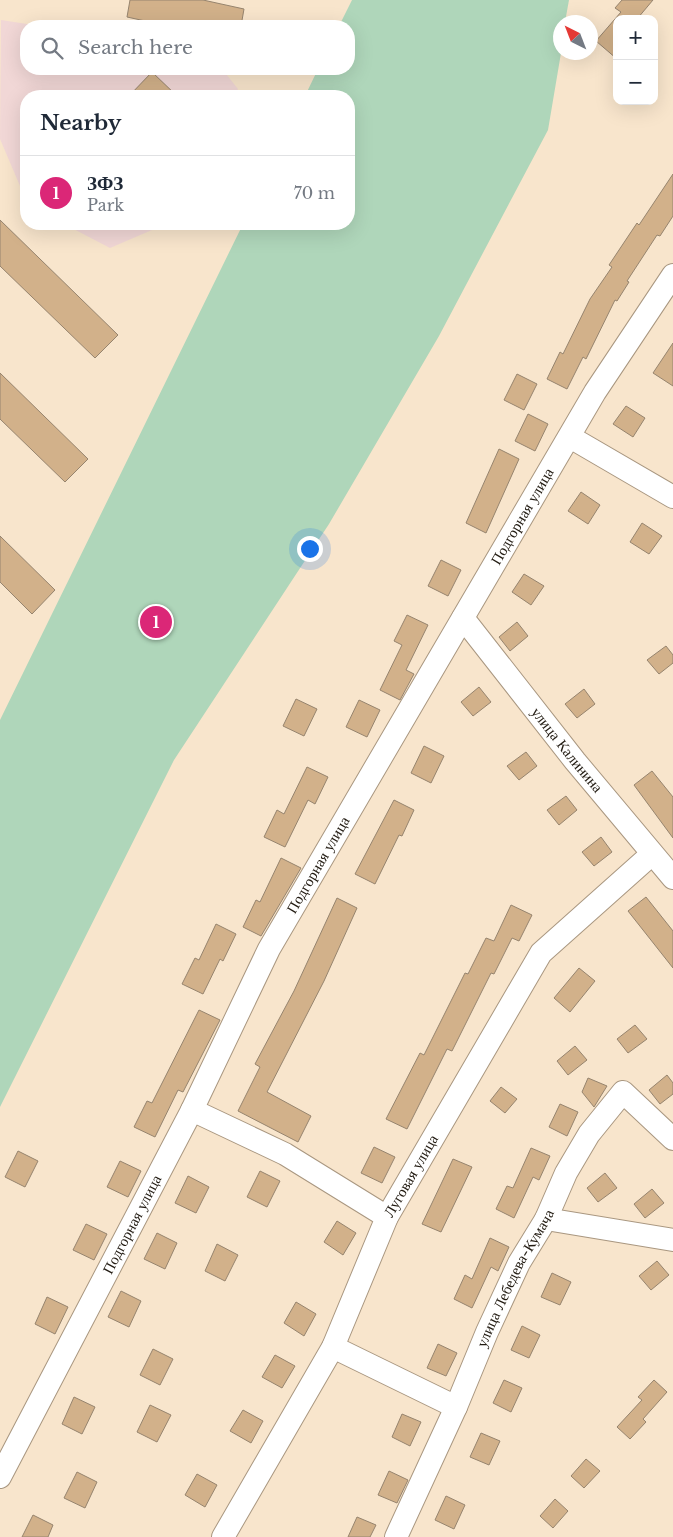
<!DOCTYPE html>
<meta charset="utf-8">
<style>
:root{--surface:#fff;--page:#f6f6f7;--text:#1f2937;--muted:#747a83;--line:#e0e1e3;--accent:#db2777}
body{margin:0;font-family:"Libre Baskerville",serif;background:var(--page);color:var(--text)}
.controls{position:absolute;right:15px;top:15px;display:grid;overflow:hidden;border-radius:10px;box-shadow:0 5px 20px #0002}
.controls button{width:45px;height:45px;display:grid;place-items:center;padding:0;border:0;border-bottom:1px solid var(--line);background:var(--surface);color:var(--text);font:25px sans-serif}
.compass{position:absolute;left:553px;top:15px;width:45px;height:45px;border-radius:50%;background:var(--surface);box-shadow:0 5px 20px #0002;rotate:318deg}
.you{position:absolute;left:309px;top:548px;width:18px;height:18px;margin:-12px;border:4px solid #fff;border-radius:50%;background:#1a73e8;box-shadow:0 0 0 8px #1a73e833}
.badge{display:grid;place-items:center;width:32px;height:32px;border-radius:50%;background:var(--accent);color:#fff;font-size:16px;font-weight:700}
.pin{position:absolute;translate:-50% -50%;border:2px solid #fff;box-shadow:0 1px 5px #0006}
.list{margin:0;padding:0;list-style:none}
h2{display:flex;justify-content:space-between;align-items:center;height:65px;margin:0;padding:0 20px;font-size:21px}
h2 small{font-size:16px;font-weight:400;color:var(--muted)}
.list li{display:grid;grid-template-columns:32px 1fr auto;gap:15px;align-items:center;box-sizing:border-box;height:75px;padding:0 20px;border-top:1px solid var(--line)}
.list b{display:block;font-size:19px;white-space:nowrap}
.list p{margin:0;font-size:16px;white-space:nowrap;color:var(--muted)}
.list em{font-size:16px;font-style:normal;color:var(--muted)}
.icon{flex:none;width:28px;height:28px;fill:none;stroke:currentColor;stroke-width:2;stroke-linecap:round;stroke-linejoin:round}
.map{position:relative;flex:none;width:673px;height:1537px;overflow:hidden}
.search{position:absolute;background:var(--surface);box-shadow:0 5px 20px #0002;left:20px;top:20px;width:335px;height:55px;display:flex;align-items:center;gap:12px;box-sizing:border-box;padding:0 18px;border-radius:20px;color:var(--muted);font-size:19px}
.panel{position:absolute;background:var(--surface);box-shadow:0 5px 20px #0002;left:20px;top:90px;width:335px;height:140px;border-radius:20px}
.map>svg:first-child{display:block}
.education{fill:#f1d7d6}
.green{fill:#afd6ba}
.building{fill:#d2b18a;stroke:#96846e}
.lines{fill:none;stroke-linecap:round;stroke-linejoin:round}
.minor-casing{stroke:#a99780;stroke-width:24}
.minor{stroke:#fff;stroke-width:22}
.labels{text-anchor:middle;stroke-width:4.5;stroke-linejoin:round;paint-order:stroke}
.street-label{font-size:15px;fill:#221b12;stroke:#f8e5cc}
</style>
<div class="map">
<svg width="673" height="1537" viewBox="0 0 673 1537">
<rect width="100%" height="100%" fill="#f8e5cc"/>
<g class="education">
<path d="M1 20 40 26H26V69H222L238 89 234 96H26V200L0 139Z"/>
<path d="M64 224H166L110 248Z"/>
</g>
<path class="green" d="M352 0H569L565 22H560L561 53 548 130 439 336 329 524 174 760 0 1107V720L243 224H349V96H305L318 69H349V26H339Z"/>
<g class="building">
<path d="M130 0H203L244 9 241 26H168L127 17Z"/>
<path d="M622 0H653L637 19H617V59L596 41 621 12 615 8Z"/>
<path d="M152 72 177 96H129Z"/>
<path d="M673 174V216L660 236 657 235 627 281 629 282 617 301 615 300 586 359 583 357 567 389 547 379 560 352 563 354 590 299 612 267 609 265 637 223 639 225Z"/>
<path d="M0 220 118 335 95 358 0 266Z"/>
<path d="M673 343V386L653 373Z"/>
<path d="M0 373 88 459 65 482 0 419Z"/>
<path d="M517 374 537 384 524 410 504 400Z"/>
<path d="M626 406 645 418 633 437 613 424Z"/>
<path d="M528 414 548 424 535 451 515 441Z"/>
<path d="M499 449 519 459 486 533 466 523Z"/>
<path d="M581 492 600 505 588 524 568 511Z"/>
<path d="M642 523 662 536 649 554 630 542Z"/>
<path d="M0 536 55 590 32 614 0 582Z"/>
<path d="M441 560 461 570 448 596 428 586Z"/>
<path d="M524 574 544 586 531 605 512 592Z"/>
<path d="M407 615 428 625 406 670 414 674 400 700 380 690 402 645 394 641Z"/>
<path d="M517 622 528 636 510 651 499 637Z"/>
<path d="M666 646 673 655V663L659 674 647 660Z"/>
<path d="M479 687 491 702 473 716 461 702Z"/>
<path d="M584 689 595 704 577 718 565 704Z"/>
<path d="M296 699 317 709 304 736 283 726Z"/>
<path d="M359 700 380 710 367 737 346 727Z"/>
<path d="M424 746 444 756 431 783 411 773Z"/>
<path d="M526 752 537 766 519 780 507 766Z"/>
<path d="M307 767 328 777 315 804 308 800 285 847 264 837 277 810 284 814Z"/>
<path d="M652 771 673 797V838L634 785Z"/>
<path d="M566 796 577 810 559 825 547 810Z"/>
<path d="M394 800 414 810 402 836 399 835 375 884 355 874Z"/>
<path d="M601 837 612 852 594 866 582 852Z"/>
<path d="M281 858 301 868 261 936 243 927 256 900 260 902Z"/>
<path d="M646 897 673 931V968L628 911Z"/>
<path d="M337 898 357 908 324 981 267 1092 311 1116 298 1142 238 1111 260 1067 255 1064 294 991Z"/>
<path d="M511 905 532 915 519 941 512 938 494 974 491 973 452 1051 447 1049 407 1129 386 1119 420 1053 424 1055 465 973 468 974 486 938 494 941Z"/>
<path d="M216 924 236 934 223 961 220 959 203 994 182 984 195 958 199 960Z"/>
<path d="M579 968 595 981 570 1012 554 998Z"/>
<path d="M199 1010 220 1020 183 1092 178 1090 155 1137 134 1127 147 1101 152 1103Z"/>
<path d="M635 1025 647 1039 628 1053 617 1039Z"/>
<path d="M575 1046 587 1060 568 1075 557 1061Z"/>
<path d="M667 1075 673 1083V1094L660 1104 649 1090Z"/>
<path d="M588 1078 607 1086 594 1107 582 1092Z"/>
<path d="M501 1087 517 1099 505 1113 490 1101Z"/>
<path d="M560 1104 578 1112 567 1136 549 1127Z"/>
<path d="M374 1147 395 1157 382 1183 361 1173Z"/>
<path d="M531 1148 550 1156 539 1180 533 1177 514 1218 496 1209 507 1186 513 1188Z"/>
<path d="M18 1151 38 1161 25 1187 5 1177Z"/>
<path d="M453 1159 472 1167 441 1232 422 1224Z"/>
<path d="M120 1161 141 1171 128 1197 107 1187Z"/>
<path d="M260 1171 280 1181 267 1207 247 1197Z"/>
<path d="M605 1173 617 1188 598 1202 587 1188Z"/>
<path d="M188 1176 209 1187 196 1213 175 1203Z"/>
<path d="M652 1189 664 1203 645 1218 634 1204Z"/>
<path d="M337 1221 356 1233 343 1255 324 1242Z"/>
<path d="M86 1224 107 1234 94 1260 73 1250Z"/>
<path d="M157 1233 177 1243 165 1269 144 1259Z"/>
<path d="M490 1238 509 1247 498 1271 491 1267 472 1308 454 1299 465 1275 472 1279Z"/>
<path d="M217 1244 238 1255 225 1281 205 1271Z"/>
<path d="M657 1261 669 1275 651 1290 639 1276Z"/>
<path d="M552 1273 571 1282 560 1305 541 1297Z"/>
<path d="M121 1291 141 1301 129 1327 108 1317Z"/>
<path d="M47 1297 68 1307 55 1334 35 1324Z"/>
<path d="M296 1302 316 1314 304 1336 284 1323Z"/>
<path d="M522 1326 540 1335 529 1358 511 1350Z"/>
<path d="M438 1344 457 1353 446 1376 427 1368Z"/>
<path d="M153 1349 173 1359 160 1385 140 1375Z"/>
<path d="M275 1355 295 1366 282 1388 262 1377Z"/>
<path d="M504 1380 522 1388 511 1412 493 1403Z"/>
<path d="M654 1380 667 1392 643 1419 646 1422 630 1439 617 1427 642 1400 638 1397Z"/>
<path d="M74 1397 95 1407 82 1434 62 1424Z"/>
<path d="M150 1405 171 1415 157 1442 137 1432Z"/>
<path d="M243 1410 263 1421 251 1443 230 1431Z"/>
<path d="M402 1414 421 1422 410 1446 392 1437Z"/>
<path d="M481 1433 500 1441 489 1465 470 1457Z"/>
<path d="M586 1459 600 1471 584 1488 571 1476Z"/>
<path d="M389 1471 408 1480 397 1503 378 1495Z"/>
<path d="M77 1472 97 1482 85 1508 64 1498Z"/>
<path d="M197 1474 217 1485 205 1507 185 1495Z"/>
<path d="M446 1496 465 1505 454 1529 435 1520Z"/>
<path d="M555 1499 568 1511 553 1528 540 1516Z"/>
<path d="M33 1515 53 1525 48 1537H22Z"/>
<path d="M357 1517 376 1525 370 1537H348Z"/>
</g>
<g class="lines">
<defs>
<g id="minor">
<path d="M570 437 673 497"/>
<path id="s1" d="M463 618 575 761 673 878"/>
<path d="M192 1110 285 1154 387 1217"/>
<path d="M546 1219 673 1240"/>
<path d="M333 1347 456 1407"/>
<path id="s2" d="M0 1477 192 1110 269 949 595 392 673 275"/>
<path id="s3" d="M223 1537 333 1347 387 1217 541 953 652 854"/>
<path id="s4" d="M396 1537 456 1407 487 1332 519 1263 546 1219 566 1173 589 1134 623 1092 673 1139"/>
</g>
</defs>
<use href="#minor" class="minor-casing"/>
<use href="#minor" class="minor"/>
</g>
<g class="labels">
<g class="street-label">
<text dy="5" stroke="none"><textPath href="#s2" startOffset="1094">Подгорная улица</textPath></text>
<text dy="5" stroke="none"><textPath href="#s1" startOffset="168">улица Калинина</textPath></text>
<text dy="5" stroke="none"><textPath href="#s2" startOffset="690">Подгорная улица</textPath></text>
<text dy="5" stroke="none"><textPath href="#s3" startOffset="408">Луговая улица</textPath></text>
<text dy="5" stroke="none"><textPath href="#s2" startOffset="285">Подгорная улица</textPath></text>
<text dy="5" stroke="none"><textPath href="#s4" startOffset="285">улица Лебедева-Кумача</textPath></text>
</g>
</g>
</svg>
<div class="controls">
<button>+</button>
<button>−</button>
</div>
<svg class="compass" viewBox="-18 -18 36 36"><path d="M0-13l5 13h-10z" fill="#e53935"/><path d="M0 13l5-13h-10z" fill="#747a83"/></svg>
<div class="you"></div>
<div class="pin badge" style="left:156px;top:622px">1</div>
<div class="search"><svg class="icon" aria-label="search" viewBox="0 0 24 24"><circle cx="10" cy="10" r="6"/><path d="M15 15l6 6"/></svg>Search here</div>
<section class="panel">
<h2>Nearby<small></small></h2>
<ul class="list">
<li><span class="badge">1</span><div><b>ЗФЗ</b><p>Park</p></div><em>70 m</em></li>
</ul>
</section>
</div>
